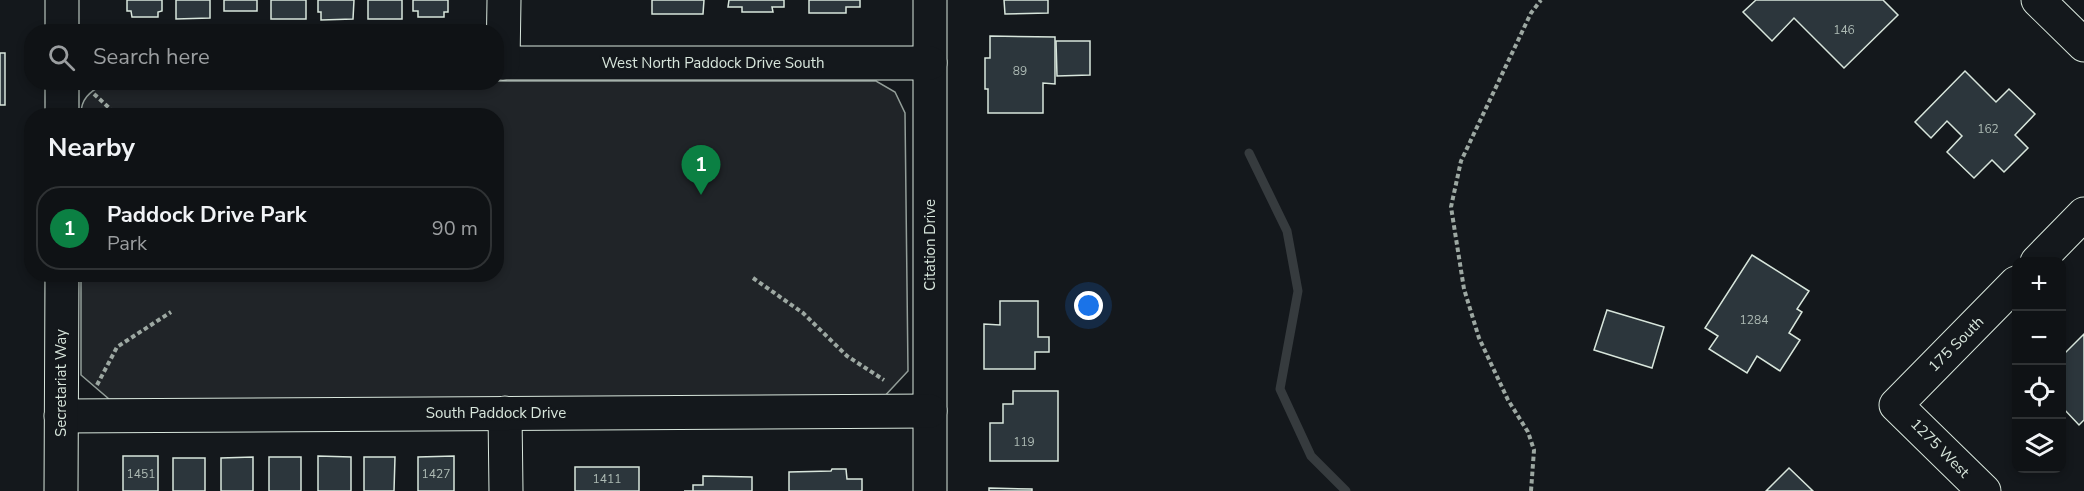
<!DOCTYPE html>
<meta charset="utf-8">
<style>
:root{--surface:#0f1215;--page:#1d2022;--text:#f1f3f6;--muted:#9b9ea0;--line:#2f3234;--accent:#0b8043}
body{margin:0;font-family:"Nunito Sans",sans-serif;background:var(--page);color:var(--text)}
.controls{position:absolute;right:18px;bottom:18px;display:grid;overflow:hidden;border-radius:12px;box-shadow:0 3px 9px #0003}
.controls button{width:54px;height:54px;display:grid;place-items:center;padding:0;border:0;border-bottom:2px solid var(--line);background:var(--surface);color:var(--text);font:30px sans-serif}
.you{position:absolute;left:1089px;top:306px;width:21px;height:21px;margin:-15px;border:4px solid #fff;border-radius:50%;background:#1a73e8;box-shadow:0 0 0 9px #1a73e833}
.badge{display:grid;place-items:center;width:39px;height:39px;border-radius:50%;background:var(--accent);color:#fff;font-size:20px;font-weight:700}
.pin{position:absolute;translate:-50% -50px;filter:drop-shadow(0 2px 3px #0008)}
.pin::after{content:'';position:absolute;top:32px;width:21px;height:18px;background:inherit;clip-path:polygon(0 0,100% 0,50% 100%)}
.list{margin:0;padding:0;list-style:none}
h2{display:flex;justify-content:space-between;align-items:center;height:78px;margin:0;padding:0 24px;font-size:26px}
h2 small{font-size:20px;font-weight:400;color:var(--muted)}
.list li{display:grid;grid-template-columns:39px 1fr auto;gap:18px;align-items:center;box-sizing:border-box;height:84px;margin:0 12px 12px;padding:0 12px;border:2px solid var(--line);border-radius:24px}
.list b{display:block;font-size:22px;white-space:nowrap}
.list p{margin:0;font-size:20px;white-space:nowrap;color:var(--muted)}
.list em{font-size:20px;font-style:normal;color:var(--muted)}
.icon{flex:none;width:33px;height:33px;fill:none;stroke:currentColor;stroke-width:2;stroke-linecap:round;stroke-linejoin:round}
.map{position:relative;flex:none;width:2084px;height:491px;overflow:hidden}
.search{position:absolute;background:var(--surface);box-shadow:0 3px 9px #0003;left:24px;top:24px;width:480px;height:66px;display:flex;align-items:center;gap:15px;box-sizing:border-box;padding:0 21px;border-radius:24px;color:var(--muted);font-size:22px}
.panel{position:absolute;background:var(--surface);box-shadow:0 3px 9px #0003;left:24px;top:108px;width:480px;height:174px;border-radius:24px}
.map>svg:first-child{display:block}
.green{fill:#202428;stroke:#939e99;stroke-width:1.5}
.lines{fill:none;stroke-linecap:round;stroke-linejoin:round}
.stream{stroke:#363b3e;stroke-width:9}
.building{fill:#2c363c;stroke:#d8e6dc;stroke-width:1.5}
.minor-casing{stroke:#d8e6dc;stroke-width:35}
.path{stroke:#9da8a2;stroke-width:4;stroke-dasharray:4.5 3;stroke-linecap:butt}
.minor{stroke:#14181c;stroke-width:33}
.labels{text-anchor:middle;stroke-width:4.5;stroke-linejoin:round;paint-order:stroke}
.number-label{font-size:12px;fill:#adbab4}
.street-label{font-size:15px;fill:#d8e6dc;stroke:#14181c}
</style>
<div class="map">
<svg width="2084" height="491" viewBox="0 0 2084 491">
<rect width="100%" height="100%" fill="#14181c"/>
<path class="green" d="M497 81H876L895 92 905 113 908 371 881 400 109 399 81 375V275L496 274V116H81C80 97 92 91 106 82H496Z"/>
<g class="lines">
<path class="stream" d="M1249 153 1287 231 1298 291 1280 389 1311 456 1346 491"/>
</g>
<g class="building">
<path d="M127 0H162V11L158 12V17H132L131 11H127Z"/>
<path d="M176 0H210V18L176 19Z"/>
<rect x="224" y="0" width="33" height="11"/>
<rect x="271" y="0" width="35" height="19"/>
<path d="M318 0H354L353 19 321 20V12H318Z"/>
<rect x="368" y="0" width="34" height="19"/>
<path d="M413 0H448V12H444V17H418V11H413Z"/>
<path d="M652 0H704L703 14H652Z"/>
<path d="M729 0H784V7H772L773 12H742V7H728Z"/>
<path d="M809 0H860V7H846V13H809Z"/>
<path d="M1004 0H1048V13L1005 14Z"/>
<path d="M1756 0H1883L1898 15 1844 68 1794 18 1772 41 1743 12Z"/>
<path d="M990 36 1055 37V84L1043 83V113H988V89H985V58H990Z"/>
<path d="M1056 41H1090V75L1057 76Z"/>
<rect x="0" y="53" width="5" height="52"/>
<path d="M1965 71 1996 102 2009 89 2035 114 2015 135 2028 148 2004 172 1992 160 1974 178 1947 152 1962 136 1947 121 1931 138 1915 122Z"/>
<path d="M1752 255 1809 291 1797 309 1802 312 1789 333 1800 340 1780 371 1757 356 1747 373 1709 349 1718 336 1705 328Z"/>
<path d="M1000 301H1038V337H1049V352H1035V369H984V324L1000 325Z"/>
<path d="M1607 310 1664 327 1652 368 1594 350Z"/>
<path d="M2084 334V420L2079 425 2062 407V356Z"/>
<path d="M1013 391H1058V461H990V423H1003V404H1013Z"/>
<rect x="123" y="456" width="35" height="35"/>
<path d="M318 456 351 457V491H318Z"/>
<path d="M454 456V491H418V457Z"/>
<path d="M253 457V491H221V458Z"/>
<rect x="269" y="457" width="32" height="34"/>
<path d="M364 457H395L394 491H364Z"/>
<rect x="173" y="458" width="32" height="33"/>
<rect x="575" y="467" width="64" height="24"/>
<path d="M1789 468 1813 491H1766Z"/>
<path d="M832 469H846L847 479H862V491H789V472L831 471Z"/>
<path d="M703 476 752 477V491H684H693V485H703Z"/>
<path d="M989 488 1032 489V491H989Z"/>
</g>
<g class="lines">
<defs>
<g id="minor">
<path d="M930 0V491"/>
<path d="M2038 0 2084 45"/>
<path d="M62 32V0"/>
<path d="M496 63H930"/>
<path d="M503 63 504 0"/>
<path d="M62 116V82"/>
<path d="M2037 262 2084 214"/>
<path d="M505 413 506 491"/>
<path d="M61 416 930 411"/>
<path d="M61 491 62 274"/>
<path d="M1984 491 1896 405 2016 283"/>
</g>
</defs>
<use href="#minor" class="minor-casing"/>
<g class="path">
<path d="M94 94 118 116"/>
<path d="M753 278 803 313 847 356 884 380"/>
<path d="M97 385 117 347 171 312"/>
<path d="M1531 491 1534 450 1528 432 1508 400 1479 338 1464 289 1451 207 1461 161 1531 13 1541 0"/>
</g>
<use href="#minor" class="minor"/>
</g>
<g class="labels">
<g class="number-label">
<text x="1844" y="34">146</text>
<text x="1020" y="75">89</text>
<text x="1988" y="133">162</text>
<text x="1754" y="324">1284</text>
<text x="1024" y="446">119</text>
<text x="141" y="478">1451</text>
<text x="436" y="478">1427</text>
<text x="607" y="483">1411</text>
</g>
<g class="street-label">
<text x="713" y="68">West North Paddock Drive South</text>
<text transform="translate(930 245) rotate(-90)" y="5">Citation Drive</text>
<text transform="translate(1956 344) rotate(-45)" y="5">175 South</text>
<text transform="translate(61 383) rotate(-90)" y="5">Secretariat Way</text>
<text x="496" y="418">South Paddock Drive</text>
<text transform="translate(1940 448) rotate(45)" y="5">1275 West</text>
</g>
</g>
</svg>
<div class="controls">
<button>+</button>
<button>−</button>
<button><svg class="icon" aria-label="locate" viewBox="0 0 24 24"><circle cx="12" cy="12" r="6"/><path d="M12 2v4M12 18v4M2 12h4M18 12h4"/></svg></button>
<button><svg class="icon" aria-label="layers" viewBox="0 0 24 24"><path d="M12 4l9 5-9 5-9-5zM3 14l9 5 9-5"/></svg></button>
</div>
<div class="you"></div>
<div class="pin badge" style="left:701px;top:195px">1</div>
<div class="search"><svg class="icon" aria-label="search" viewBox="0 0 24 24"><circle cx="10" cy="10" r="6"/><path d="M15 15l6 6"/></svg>Search here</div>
<section class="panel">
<h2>Nearby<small></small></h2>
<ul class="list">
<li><span class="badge">1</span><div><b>Paddock Drive Park</b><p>Park</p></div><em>90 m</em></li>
</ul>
</section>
</div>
